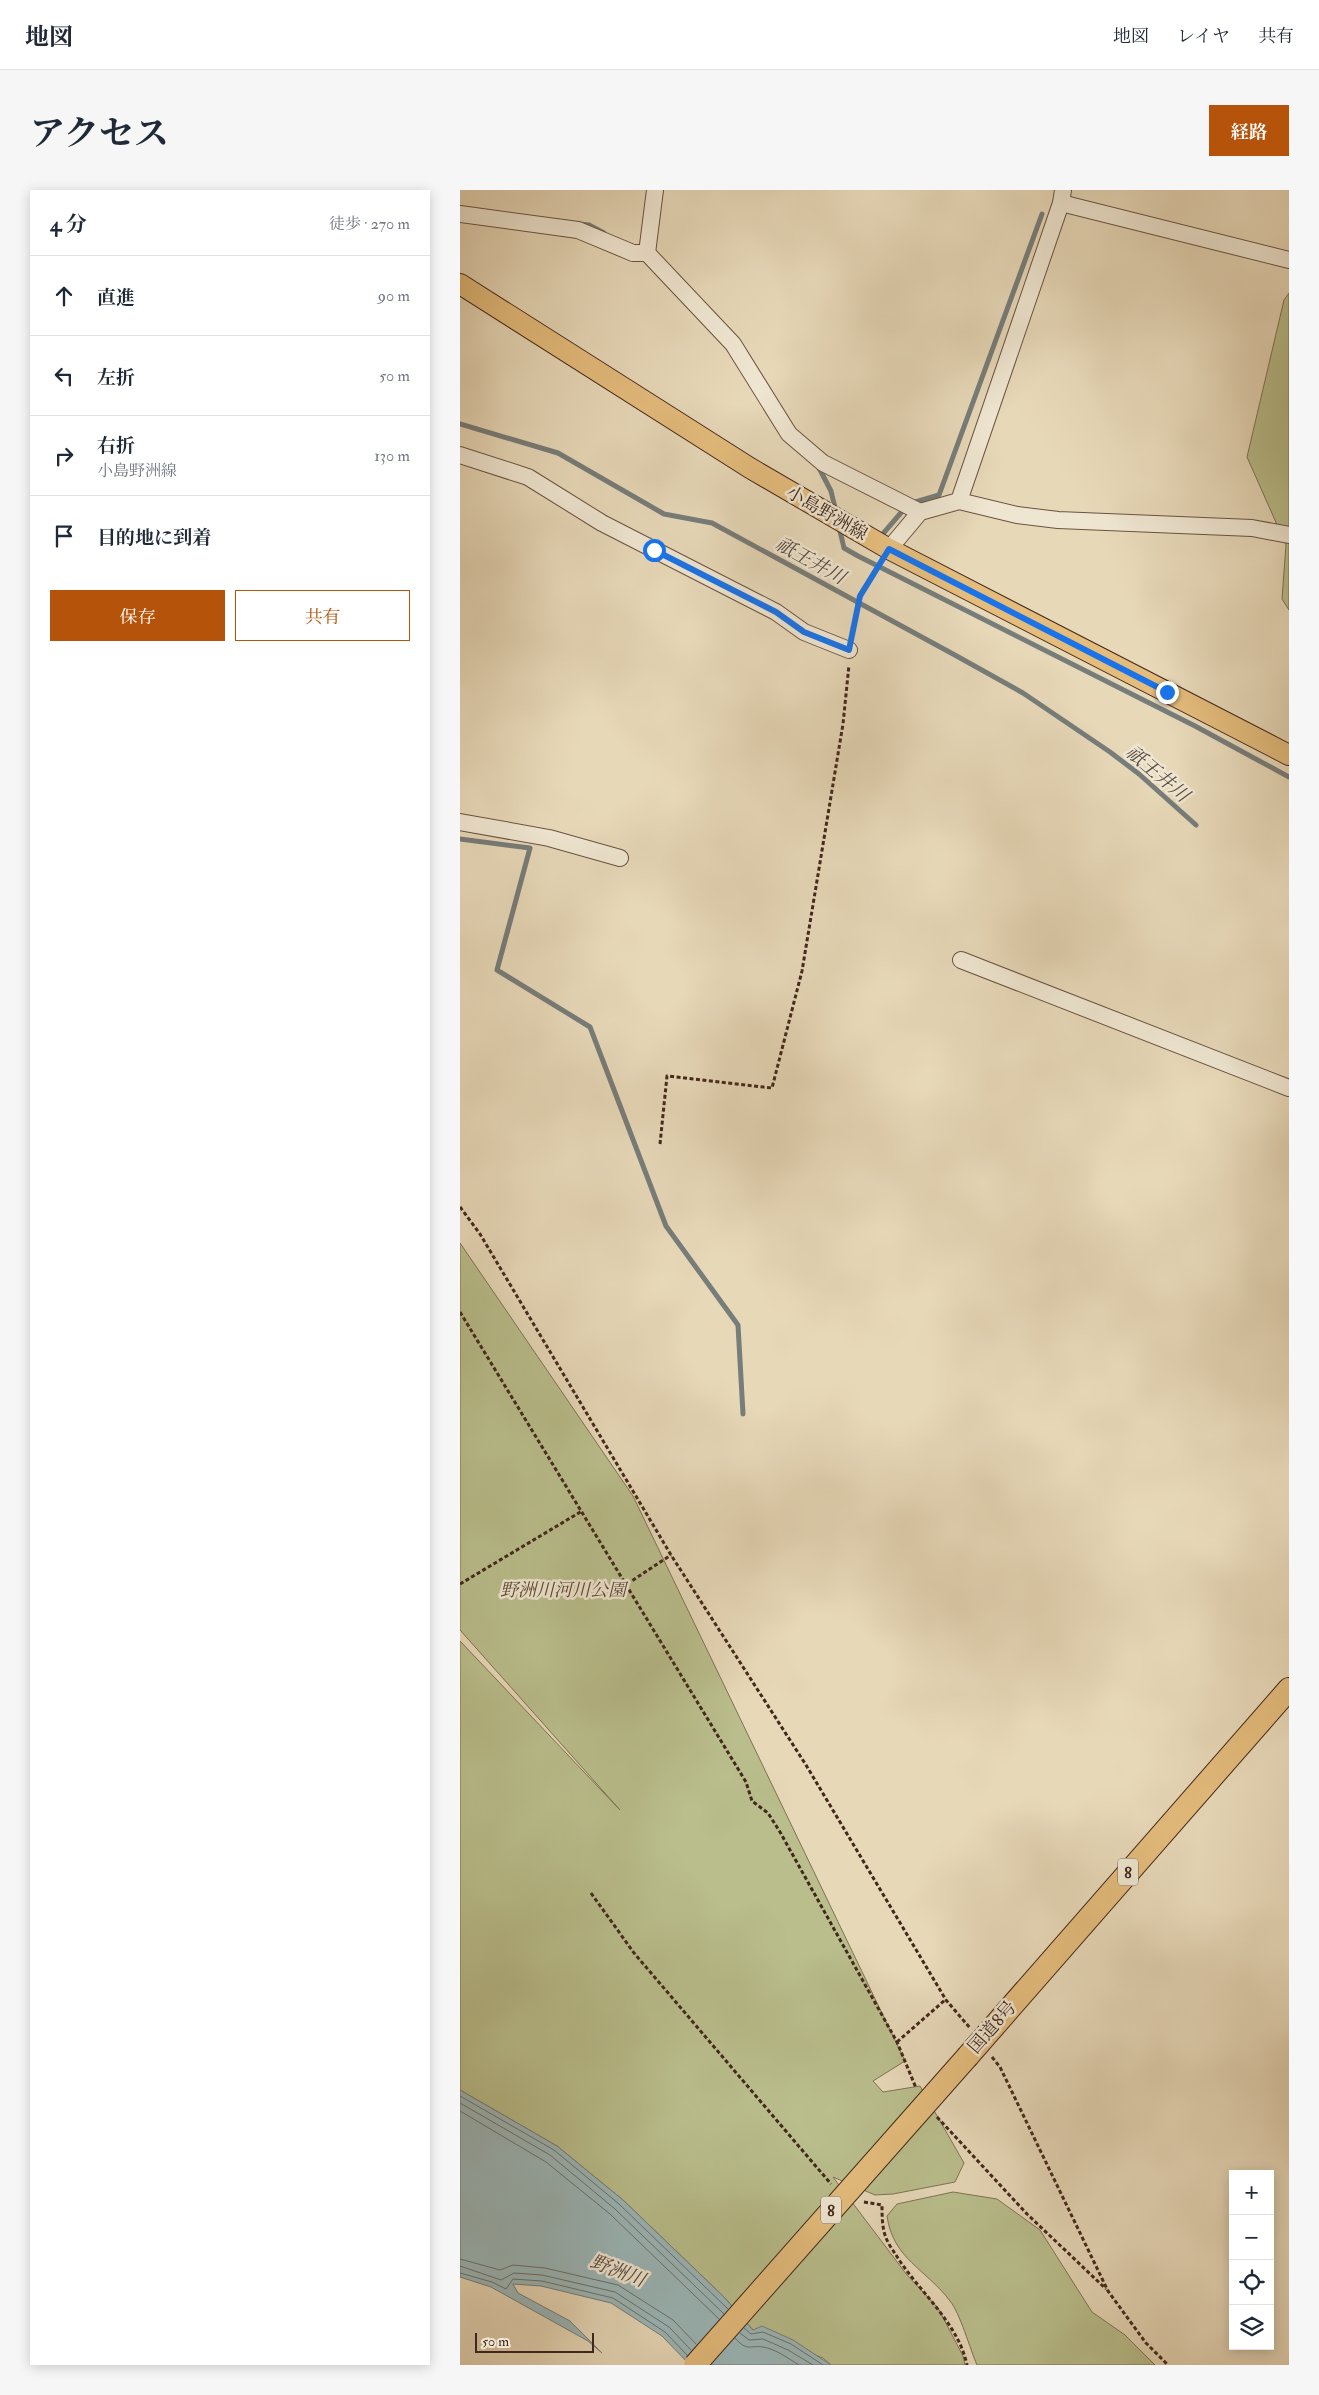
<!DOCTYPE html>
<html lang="ja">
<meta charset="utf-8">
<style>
:root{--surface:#fff;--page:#f6f6f7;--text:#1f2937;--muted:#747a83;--line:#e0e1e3;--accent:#b45309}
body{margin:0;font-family:"IM FELL Double Pica","Noto Serif JP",serif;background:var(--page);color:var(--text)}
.controls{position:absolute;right:15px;bottom:15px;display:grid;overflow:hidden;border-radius:0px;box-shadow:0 2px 12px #0003}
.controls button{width:45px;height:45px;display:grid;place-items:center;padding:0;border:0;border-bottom:1px solid var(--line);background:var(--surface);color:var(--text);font:25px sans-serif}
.scale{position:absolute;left:15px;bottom:12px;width:119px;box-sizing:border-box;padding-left:5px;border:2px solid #42271c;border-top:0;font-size:14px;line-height:18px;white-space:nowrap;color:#42271c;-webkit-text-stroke:4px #efe6d1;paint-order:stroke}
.stop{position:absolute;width:15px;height:15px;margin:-11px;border:4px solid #1a73e8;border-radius:50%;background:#fff}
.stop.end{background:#1a73e8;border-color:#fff;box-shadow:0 1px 5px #0008}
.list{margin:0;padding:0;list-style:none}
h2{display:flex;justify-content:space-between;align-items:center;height:65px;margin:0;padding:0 20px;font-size:21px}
h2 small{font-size:16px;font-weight:400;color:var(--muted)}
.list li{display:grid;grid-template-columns:32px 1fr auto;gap:15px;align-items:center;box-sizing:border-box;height:80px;padding:0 20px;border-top:1px solid var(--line)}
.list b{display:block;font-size:19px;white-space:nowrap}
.list p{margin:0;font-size:16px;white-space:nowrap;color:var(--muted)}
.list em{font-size:16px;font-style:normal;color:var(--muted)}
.actions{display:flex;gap:10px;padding:15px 20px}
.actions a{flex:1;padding:11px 0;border:1px solid var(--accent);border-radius:0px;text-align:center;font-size:18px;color:var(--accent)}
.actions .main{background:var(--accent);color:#fff}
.icon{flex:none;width:28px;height:28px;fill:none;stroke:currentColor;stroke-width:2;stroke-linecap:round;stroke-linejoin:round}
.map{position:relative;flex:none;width:829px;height:2175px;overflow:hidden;border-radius:0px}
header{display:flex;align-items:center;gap:30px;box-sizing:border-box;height:70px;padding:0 25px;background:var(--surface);border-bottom:1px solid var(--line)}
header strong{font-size:24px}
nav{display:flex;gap:28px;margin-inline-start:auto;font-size:18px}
.intro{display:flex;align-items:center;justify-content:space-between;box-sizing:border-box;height:120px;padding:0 30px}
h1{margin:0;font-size:35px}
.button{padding:12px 22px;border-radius:0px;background:var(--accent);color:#fff;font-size:18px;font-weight:700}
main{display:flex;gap:30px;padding:0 30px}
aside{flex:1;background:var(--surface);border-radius:0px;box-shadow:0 2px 12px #0003}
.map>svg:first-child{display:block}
.green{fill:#b9be8c;stroke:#7e7254}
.water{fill:#9bb7b9;stroke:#777d7a}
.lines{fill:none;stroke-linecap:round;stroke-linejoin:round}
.shore{stroke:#6e6f6a;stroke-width:1}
.stream{stroke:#777d7a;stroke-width:5}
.minor-casing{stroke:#6b5343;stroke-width:18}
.major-casing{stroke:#42271c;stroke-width:22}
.highway-casing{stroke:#42271c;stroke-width:24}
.path{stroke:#42271c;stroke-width:3;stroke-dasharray:4 2.5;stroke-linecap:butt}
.minor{stroke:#efe6d1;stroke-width:16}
.major{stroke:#e4bc7c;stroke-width:20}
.highway{stroke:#e4bc7c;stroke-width:22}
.highway-bridge-casing{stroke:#42271c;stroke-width:24;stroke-linecap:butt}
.highway-bridge{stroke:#e4bc7c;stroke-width:22}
.route{stroke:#1a73e8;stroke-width:6}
.labels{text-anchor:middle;stroke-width:5;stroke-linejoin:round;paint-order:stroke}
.shield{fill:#efe6d1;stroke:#766052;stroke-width:1}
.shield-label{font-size:16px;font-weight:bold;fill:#42271c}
.street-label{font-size:18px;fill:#42271c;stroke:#efe6d1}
.park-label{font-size:18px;font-style:italic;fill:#5a4532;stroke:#efe6d1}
.water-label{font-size:19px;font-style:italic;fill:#584b43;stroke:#efe6d1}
</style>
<header>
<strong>地図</strong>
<nav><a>地図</a><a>レイヤ</a><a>共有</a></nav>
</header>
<div class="intro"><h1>アクセス</h1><a class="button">経路</a></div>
<main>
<aside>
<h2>4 分<small>徒歩 · 270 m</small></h2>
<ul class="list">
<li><svg class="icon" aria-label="ahead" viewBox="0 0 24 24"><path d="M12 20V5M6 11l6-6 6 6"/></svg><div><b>直進</b></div><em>90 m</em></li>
<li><svg class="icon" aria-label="left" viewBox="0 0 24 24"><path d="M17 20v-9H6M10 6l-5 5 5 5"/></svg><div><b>左折</b></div><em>50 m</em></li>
<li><svg class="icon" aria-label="right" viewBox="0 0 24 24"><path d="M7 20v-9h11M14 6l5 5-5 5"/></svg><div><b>右折</b><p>小島野洲線</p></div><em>130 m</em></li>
<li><svg class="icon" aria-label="arrive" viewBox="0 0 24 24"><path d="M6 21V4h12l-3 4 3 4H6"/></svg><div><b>目的地に到着</b></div></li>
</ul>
<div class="actions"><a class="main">保存</a><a>共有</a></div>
</aside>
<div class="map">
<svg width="829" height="2175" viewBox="0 0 829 2175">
<rect width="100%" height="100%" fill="#e7d8b8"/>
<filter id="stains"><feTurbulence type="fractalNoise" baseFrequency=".004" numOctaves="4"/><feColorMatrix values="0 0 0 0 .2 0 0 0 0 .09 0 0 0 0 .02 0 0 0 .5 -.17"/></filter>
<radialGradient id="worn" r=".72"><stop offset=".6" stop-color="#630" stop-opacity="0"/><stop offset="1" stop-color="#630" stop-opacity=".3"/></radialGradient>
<g class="green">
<path d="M829 103V420L822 409 826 355 787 267 824 110Z"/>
<path d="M0 1053 173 1306 445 1871 413 1891 423 1902 460 1896 504 1973 495 1992 433 2004 415 2005 373 1987 447 2085 478 2118 503 2166 505 2175H371L363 2168 293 2140 264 2107 163 2010 97 1956 0 1900V1451L160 1620 0 1440Z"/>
<path d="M493 2002 537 2009 580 2040 632 2122 665 2145 695 2175H517C510 2159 500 2123 490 2111 466 2079 433 2069 427 2026L437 2014Z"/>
</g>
<path class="water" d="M0 1900 97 1956 163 2010 264 2107 293 2140 302 2136 333 2150 371 2175H230L202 2146 151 2113 81 2096 53 2094 58 2103 110 2131 142 2163 128 2151 31 2097 0 2087Z"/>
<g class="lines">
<g class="shore">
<path d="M0 1906 94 1960 159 2014 268 2119"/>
<path d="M0 1913 90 1965 155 2019 264 2124"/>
<path d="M0 1921 86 1972 150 2024 259 2129"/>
<path d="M0 2069 40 2080 53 2075 85 2078 158 2095 213 2130 236 2154"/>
<path d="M0 2076 41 2090 54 2083 82 2085 155 2102 209 2137 231 2160"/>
<path d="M0 2083 32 2092 46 2099 53 2089 82 2091 153 2108 205 2142 227 2165"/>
<path d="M284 2138 291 2144 303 2142 331 2154 363 2175"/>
<path d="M280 2143 289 2150 303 2149 328 2160 353 2175"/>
<path d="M275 2148C287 2162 290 2155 303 2157 316 2159 329 2169 339 2175"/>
</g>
<g class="stream">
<path d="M120 34 129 35 144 43"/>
<path d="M0 234 98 263 204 324 252 333 493 464 563 503 650 562 679 584 736 635"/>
<path d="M358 276 371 301 376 322"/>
<path d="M452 313 479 305 582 24"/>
<path d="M379 337 384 358 398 366 735 536 829 587"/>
<path d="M421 346 445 318"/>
<path d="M0 649 70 658 37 780 130 837 206 1036 278 1135 283 1224"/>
</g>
<defs>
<g id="minor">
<path d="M601 13 829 70"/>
<path d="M0 24 118 40 173 63H187L195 0"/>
<path d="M187 63 273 154 329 244 363 273 460 322"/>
<path d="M0 265 68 287 142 333 316 422 344 442 389 460"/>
<path d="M499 311 601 13 603 0"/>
<path d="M429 359 460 322 499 311 557 325 598 330 792 338 829 345"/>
<path d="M0 632 89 648 160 668"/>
<path d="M501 770 829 898"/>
</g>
<path id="major" d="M0 94 290 278 429 359 829 565"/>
<path id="highway" d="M508 1866 829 1499"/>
</defs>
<use href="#minor" class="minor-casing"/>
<use href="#major" class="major-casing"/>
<use href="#highway" class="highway-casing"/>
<g class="path">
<path d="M392 444 400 406 421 372"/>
<path d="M200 954 207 886 312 898 342 781 383 534 389 475"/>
<path d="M0 1017 20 1044 211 1365 346 1575 486 1810 510 1838"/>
<path d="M0 1122 286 1592 292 1611 308 1623 320 1642 437 1852 456 1898"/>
<path d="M0 1394 122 1321"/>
<path d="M167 1394 211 1365"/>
<path d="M131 1703 174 1763 371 1994"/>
<path d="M437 1852 485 1810"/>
<path d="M532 1867 540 1877 648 2101 686 2153 708 2175"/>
<path d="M477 1927 567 2024 646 2099"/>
<path d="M404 2012 422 2015C422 2025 422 2035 425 2045 427 2052 432 2059 436 2065 458 2101 498 2132 507 2175"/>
</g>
<use href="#minor" class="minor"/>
<use href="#major" class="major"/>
<use href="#highway" class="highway"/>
<defs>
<path id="highway-bridge" d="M235 2175 508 1866"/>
</defs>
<use href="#highway-bridge" class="highway-bridge-casing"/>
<use href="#highway-bridge" class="highway-bridge"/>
</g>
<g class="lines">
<path class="route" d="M194 360 316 422 344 442 389 460 400 406 429 359 707 502"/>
</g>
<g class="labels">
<g class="shield">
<rect x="658" y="1668.5" width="20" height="27" rx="4"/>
<rect x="361" y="2006.5" width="20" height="27" rx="4"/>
</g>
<g class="shield-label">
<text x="668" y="1688">8</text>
<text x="371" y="2026">8</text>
</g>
<g class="street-label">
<text transform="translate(367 323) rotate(30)" y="6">小島野洲線</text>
<text transform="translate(532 1837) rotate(-49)" y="6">国道8号</text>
</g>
<g class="park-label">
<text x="103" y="1406">野洲川河川公園</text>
</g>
<g class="water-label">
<text transform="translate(351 370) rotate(29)" y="7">祇王井川</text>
<text transform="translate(698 583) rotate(40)" y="7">祇王井川</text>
<text transform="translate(158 2080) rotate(21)" y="7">野洲川</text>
</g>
</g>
<rect width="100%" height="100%" filter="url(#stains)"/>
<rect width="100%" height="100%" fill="url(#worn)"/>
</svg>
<div class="controls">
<button>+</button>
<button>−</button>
<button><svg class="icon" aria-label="locate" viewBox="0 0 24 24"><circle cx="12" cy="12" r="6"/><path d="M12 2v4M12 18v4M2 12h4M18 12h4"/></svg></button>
<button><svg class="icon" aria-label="layers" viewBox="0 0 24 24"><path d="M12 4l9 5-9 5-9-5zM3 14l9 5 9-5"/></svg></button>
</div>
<div class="scale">50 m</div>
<div class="stop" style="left:194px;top:360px"></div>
<div class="stop end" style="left:707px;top:502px"></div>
</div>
</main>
